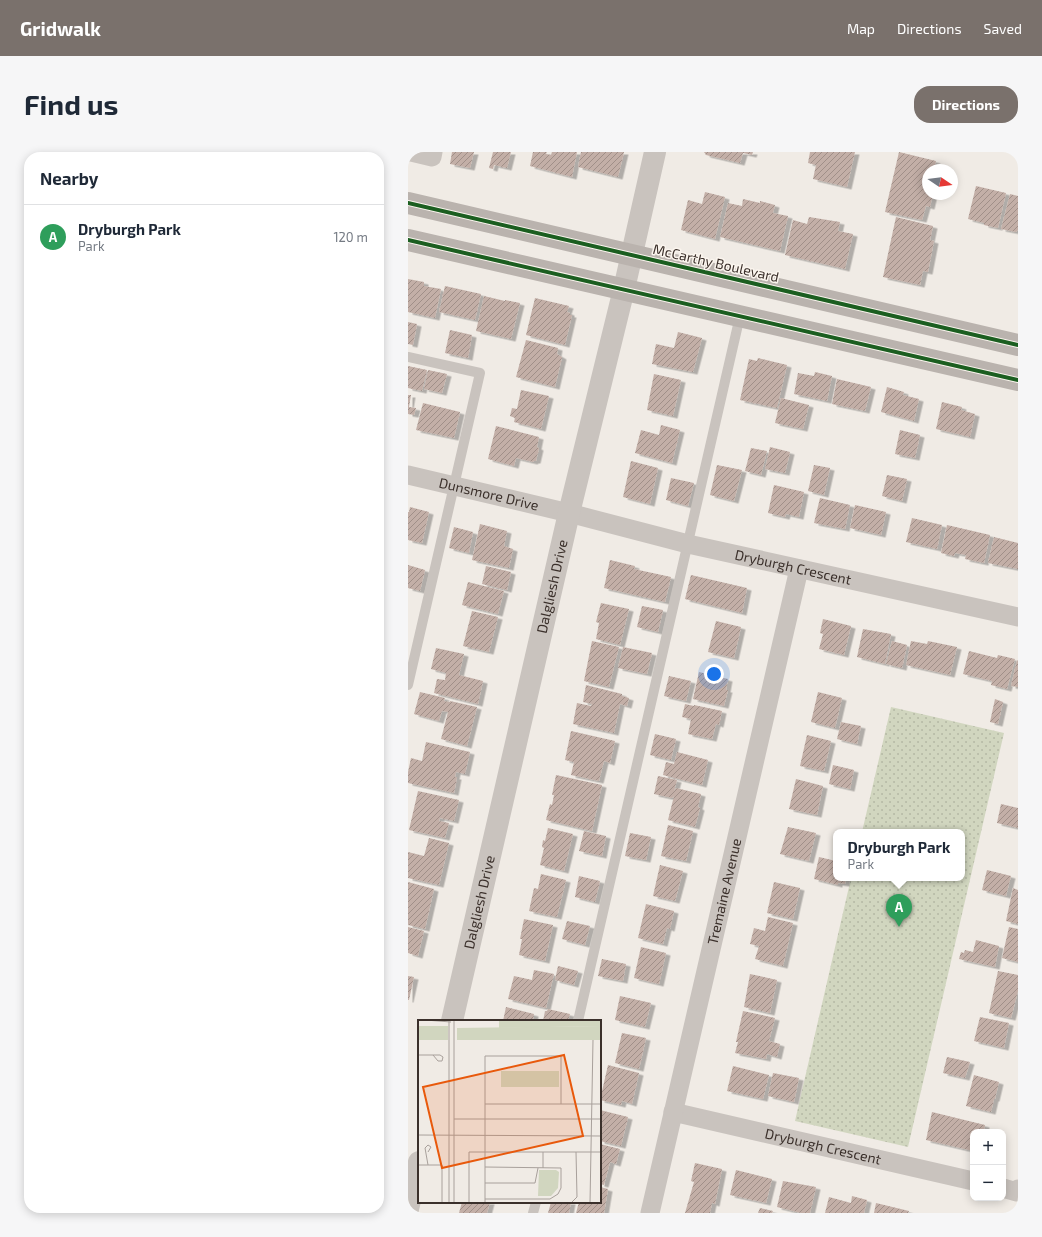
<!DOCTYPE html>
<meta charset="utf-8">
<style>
:root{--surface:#fff;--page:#f6f6f7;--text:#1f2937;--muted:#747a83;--line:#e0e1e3;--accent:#7a716c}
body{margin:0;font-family:"Exo 2",sans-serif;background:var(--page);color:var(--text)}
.controls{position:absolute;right:12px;bottom:12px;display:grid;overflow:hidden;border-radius:8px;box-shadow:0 2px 10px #0003}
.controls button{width:36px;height:36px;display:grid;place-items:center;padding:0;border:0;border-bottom:1px solid var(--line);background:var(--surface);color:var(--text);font:20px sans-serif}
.compass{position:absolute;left:514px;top:12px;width:36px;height:36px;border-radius:50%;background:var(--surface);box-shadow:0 2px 10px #0003;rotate:103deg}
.you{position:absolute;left:306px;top:522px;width:14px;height:14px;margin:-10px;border:3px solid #fff;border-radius:50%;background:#1a73e8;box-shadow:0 0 0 6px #1a73e833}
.badge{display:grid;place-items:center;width:26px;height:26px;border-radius:50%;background:var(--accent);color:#fff;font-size:13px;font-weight:700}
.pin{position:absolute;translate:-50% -33px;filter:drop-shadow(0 1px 2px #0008)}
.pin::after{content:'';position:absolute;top:21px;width:14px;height:12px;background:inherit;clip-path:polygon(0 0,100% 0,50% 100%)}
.popup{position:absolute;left:425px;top:677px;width:132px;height:52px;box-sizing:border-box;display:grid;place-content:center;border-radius:8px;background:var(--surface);filter:drop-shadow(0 1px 3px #0005);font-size:13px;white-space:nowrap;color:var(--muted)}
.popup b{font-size:15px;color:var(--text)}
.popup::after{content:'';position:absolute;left:50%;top:100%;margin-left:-8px;border:8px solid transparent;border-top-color:var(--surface)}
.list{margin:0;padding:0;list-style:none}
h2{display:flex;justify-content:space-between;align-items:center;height:52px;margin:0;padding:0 16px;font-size:17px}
h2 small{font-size:13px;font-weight:400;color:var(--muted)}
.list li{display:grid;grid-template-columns:26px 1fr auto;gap:12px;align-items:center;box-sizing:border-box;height:64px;padding:0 16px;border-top:1px solid var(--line)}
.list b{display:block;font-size:15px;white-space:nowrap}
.list p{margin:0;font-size:13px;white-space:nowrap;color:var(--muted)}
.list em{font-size:13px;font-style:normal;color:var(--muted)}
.map{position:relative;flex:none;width:610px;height:1061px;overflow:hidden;border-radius:16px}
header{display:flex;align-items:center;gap:24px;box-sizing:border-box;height:56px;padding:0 20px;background:var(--accent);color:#fff}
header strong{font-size:19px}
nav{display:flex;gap:22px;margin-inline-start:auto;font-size:14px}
.intro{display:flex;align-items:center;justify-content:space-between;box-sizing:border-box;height:96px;padding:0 24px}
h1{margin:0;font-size:28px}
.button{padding:10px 18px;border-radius:16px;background:var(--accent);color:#fff;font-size:14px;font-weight:700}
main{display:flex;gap:24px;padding:0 24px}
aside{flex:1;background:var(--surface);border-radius:16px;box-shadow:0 2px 10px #0003}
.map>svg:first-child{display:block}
.park{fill:url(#park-dots)}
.building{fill:url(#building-hatch);filter:url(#shadow)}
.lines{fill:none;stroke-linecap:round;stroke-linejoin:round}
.service{stroke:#c9c3be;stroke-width:10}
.minor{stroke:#c9c3be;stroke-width:19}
.tertiary{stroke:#c9c3be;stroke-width:22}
.secondary{stroke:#bab3ae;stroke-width:22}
.cycleway-casing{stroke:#fbf5ee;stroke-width:6}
.cycleway{stroke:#1b5e20;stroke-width:4}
.labels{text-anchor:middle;stroke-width:3;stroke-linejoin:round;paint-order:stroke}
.street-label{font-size:14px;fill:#3b302b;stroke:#fbf5ee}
.inset-road{fill:none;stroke:#a8a09b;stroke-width:1}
.view{fill:#e8590c;fill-opacity:0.15;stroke:#e8590c;stroke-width:2}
.inset-edge{fill:none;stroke:#3b302b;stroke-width:2}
</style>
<header>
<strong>Gridwalk</strong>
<nav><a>Map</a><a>Directions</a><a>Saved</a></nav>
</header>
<div class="intro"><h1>Find us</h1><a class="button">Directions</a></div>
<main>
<aside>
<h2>Nearby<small></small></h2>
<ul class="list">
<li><span class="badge" style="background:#2e9e5b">A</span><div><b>Dryburgh Park</b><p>Park</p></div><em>120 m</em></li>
</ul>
</aside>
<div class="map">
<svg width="610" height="1061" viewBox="0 0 610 1061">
<defs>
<pattern id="park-dots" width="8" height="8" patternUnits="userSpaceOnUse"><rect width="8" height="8" fill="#d1d6bf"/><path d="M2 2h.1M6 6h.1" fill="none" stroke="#b4b8a4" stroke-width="1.8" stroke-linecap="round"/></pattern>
<pattern id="building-hatch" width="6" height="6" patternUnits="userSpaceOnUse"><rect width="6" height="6" fill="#c3afa7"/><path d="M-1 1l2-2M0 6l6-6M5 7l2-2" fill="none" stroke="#a08f88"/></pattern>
<filter id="shadow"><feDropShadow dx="4.5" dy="2.5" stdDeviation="0" flood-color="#0004"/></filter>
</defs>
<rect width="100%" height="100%" fill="#f0ebe5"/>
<path class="park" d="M483 555 596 581 500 995 387 969 443 726H554V680H454Z"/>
<g class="building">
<path d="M44 0H66L62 16 42 12Z"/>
<path d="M85 0H103L99 16 86 13 85 17 81 16Z"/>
<path d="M125 0H139L138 2 143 3 144 0H169L164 25 122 14Z"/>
<path d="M173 0H216L210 25 170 15Z"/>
<path d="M296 0H345L344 3 335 1 332 11 298 3Z"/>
<path d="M402 0H447L439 35 405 27 408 13 400 11Z"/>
<path d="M491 0 528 9 526 18H520V42H525L522 55 518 54 514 68 477 60Z"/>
<path d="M568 34 598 41 590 76 576 73V71L560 67Z"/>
<path d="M297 40 317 45 307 87 273 78 280 48 294 52Z"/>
<path d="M602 42 610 44V78L608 80 593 77Z"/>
<path d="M335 47 352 51V49L367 53 365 61 380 64 372 99 312 85 320 51 334 54Z"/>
<path d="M401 65 432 70 430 79 445 82 437 117 377 103 385 68 399 72Z"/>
<path d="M488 65 525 74 522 88 526 89 520 120 515 119 512 133 475 125Z"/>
<path d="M0 127 16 130V134L33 137 27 166 0 160Z"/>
<path d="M37 134 73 142 67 168 31 160Z"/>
<path d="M76 144 97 149V148L112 151 103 187 68 179Z"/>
<path d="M127 146 161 154 159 160 162 161V163H164L157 193 118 183Z"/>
<path d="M0 170 9 172 5 193 0 192Z"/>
<path d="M42 178 64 183 60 206 37 201Z"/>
<path d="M270 180 294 186 285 220 244 212 248 192 266 196Z"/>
<path d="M118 188 150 196 149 202 154 205 147 235 108 225Z"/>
<path d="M350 206 379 213 369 256 332 248 341 207 349 209Z"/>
<path d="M0 214 19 218 14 239 0 236Z"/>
<path d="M20 218 39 222 34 241 16 237Z"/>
<path d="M407 220 424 224 419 249 386 242 390 221 406 224Z"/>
<path d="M246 222 273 228 265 264 239 258Z"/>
<path d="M429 227 463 235 457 259 424 252Z"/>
<path d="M479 235 496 240 495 243 511 247 506 269 473 260Z"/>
<path d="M113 238 141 244 133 277 106 270 107 266 102 264 104 256 109 257Z"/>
<path d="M0 243H3L1 255 8 256 6 263 0 262Z"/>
<path d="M373 246 401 253 395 277 367 271Z"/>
<path d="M534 250 554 255 553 258 567 262 562 285 528 277Z"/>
<path d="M15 251 52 260 46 286 8 278Z"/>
<path d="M253 273 272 278 264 311 227 301 233 278 251 283Z"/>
<path d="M88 274 131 285 129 295 131 296 128 309H126L125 310 108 306 106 314 80 307Z"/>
<path d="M492 278 512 283 507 306 487 302Z"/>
<path d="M362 295 382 300 377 321 357 317Z"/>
<path d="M343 296 359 299 353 323 337 319Z"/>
<path d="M223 309 250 316 242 352 215 345Z"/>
<path d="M309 313 334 318 326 349 302 343Z"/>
<path d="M406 313 422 316 416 343 400 339Z"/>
<path d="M479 323 499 327 494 349 474 344Z"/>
<path d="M263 326 286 331 280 354 258 348Z"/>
<path d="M366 333 396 340 391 365 378 362 377 365 360 361Z"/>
<path d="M412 346 442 353 437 377 406 371Z"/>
<path d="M447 353 478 360 473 383 442 376Z"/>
<path d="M2 355 21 360 14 391 0 388V360H1Z"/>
<path d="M504 366 534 373 529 397 498 390Z"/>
<path d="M72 372 99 379 96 394 105 397 101 416 64 408Z"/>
<path d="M539 373 582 383 576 411 557 407 558 403 547 401 546 404 533 401Z"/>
<path d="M46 375 65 380 61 401 41 396Z"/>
<path d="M586 385 610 391V417L580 411Z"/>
<path d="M202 408 227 414 226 417 263 425 257 450 196 436Z"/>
<path d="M0 413 17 418 12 439 0 436Z"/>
<path d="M78 414 103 420 99 438 74 432Z"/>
<path d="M283 423 339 436 334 461 277 447Z"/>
<path d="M60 430 96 439 90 462 54 453Z"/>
<path d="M193 451 221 457 212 493 188 487 191 471 188 470Z"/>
<path d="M234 454 255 458 250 480 229 475Z"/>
<path d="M64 459 90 465 81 500 55 494Z"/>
<path d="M415 467 443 474 436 503 411 497 415 482 412 481Z"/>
<path d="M308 469 333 475 326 506 300 500Z"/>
<path d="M455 477 483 482 477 512 449 505Z"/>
<path d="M184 489 211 495 201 535 176 529Z"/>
<path d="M484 489 499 493 494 516 478 512Z"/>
<path d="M503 489 519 492 520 489 549 495 542 523 498 513Z"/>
<path d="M215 495 244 501 239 522 210 516Z"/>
<path d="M28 496 56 502 51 523 75 529 70 552 26 541 29 527 37 528 38 521 23 517Z"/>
<path d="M561 499 589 506 590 503 607 507 599 537 583 533 584 529 555 522Z"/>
<path d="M609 508 610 509V535L603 534Z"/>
<path d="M291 520 320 527 318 538H320L316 554 285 547Z"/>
<path d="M261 524 283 529 278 549 256 544Z"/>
<path d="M178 533 214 542V544L221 546 219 554 212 552 206 581 165 572 169 551 183 554 184 552 175 550Z"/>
<path d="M12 540 37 546 36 549 42 550V549L69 555 59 594 33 587 40 560 34 559 31 569 6 562Z"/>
<path d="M410 540 434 546 427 576 403 570Z"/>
<path d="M587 547 595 550 590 572 582 570Z"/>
<path d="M277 552 286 554V553L314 559 311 573 308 572 304 587 280 582 283 567 274 565Z"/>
<path d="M433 570 453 574 449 592 429 587Z"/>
<path d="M163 579 207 589 202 611 196 609 191 629 163 623 166 610 157 608Z"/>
<path d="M247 582 268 587 263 608 242 603Z"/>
<path d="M399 583 423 589 416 619 392 614Z"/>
<path d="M18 590 62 600 57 622 48 620 47 625H49L46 641 0 631V620L3 606 14 609Z"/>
<path d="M269 600 300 608 294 633 255 623 258 610 266 612Z"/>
<path d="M425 613 446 618 442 637 421 632Z"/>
<path d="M148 623 194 633 184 679 138 668 142 652 144 653 146 643H144Z"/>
<path d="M250 624 269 628 266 639 268 636 293 642 290 655 292 656 287 675 260 668 266 644 264 646 246 642Z"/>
<path d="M388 627 415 634 409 663 381 657Z"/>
<path d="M10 639 51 648 46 669 32 666 31 669 41 671 37 686 1 678Z"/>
<path d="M593 652 610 656V676L589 671Z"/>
<path d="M260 673 285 679 278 709 253 704Z"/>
<path d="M380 675 408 681 401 709 372 702Z"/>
<path d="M140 676 165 682 156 719 132 713 136 696 134 695 135 688 137 689Z"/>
<path d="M176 679 198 684 194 704 171 699Z"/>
<path d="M222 681 243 685 238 708 217 704Z"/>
<path d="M21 686 41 691 31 733 0 726V700L16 704Z"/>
<path d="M411 705 428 709V726H438L437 732 430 731V733L406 727Z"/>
<path d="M252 713 275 719 267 749 245 744Z"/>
<path d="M579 718 603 724 598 744 574 738Z"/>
<path d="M133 722 158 728 149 765 121 759 126 736 130 737Z"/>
<path d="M171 724 192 729 187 750 167 745Z"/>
<path d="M0 730 26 737 17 777 0 773Z"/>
<path d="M366 730 392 736 385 767 359 761Z"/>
<path d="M605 736 610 738V772L598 769Z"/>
<path d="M238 752 266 759 262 777 259 776 255 792 230 786Z"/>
<path d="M360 765 385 771 375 814 347 807 351 794 342 792 346 776 357 779Z"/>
<path d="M116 767 145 773 137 809 111 803 114 787H112Z"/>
<path d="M159 769 182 774 177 793 154 787Z"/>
<path d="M0 775 16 779 10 804 0 801Z"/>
<path d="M601 775 610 777V810L594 806Z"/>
<path d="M568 788 591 794 587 815 551 807 553 800 556 801 557 798 565 800Z"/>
<path d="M233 795 258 801 251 832 226 826Z"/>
<path d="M194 807 218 812 215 829 190 824Z"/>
<path d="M150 814 170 819 166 833 147 828Z"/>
<path d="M126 818 146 822 138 856 100 847 106 824 124 828Z"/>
<path d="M590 819 610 823V839L603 866 581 861Z"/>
<path d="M342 822 369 828 362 861 336 855Z"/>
<path d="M0 824 6 825 1 848H0Z"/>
<path d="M212 844 243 851 237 875 207 868Z"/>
<path d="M98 855 126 862 125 869H95Z"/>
<path d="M140 857 162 862 160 869H135L137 859H139Z"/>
<path d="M335 859 367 866 361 889 372 892 369 905 359 902 358 907 327 901 330 890H328Z"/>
<path d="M572 865 601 871 596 896 566 889Z"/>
<path d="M214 881 238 886 231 917 207 911Z"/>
<path d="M539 905 562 910 557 926 535 921Z"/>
<path d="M200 913 231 921 224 952 214 949 213 953 192 948Z"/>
<path d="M325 914 361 923 355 947 319 939Z"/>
<path d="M365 921 391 926 386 950 360 944Z"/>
<path d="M566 923 591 930 587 947H586L583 960 558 954Z"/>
<path d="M192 958 220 965 213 994 192 989Z"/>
<path d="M524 960 577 973 576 980H565V999L518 988Z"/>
<path d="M192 992 212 997 208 1012 202 1010 196 1033 192 1032Z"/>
<path d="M287 1011 314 1017 307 1052 304 1051 302 1061H277L286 1030 283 1029Z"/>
<path d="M328 1018 364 1027 358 1051 322 1043Z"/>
<path d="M375 1029 408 1035 402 1061H393L369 1055Z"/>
<path d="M192 1035 200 1037 196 1061H168L171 1050H192Z"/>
<path d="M444 1044 459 1048 456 1061H417L421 1045 443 1051Z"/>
<path d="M54 1050H82L79 1061H51Z"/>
<path d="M143 1050H163L161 1061H140Z"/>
<path d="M468 1051 501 1059 500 1061H466Z"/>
<path d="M352 1056 365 1059 364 1061H350Z"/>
</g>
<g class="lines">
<g class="service">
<path d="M0 205 72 221 0 533"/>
<path d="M170 869 332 164"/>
<path d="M125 1061 128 1050"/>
</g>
<g class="minor">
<path d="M3 0 24 5 25 0"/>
<path id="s1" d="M0 323 161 361 280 392 610 465"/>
<path id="s2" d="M265 960 565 1029"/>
<path d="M595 1036 609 1040 610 1037"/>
<path id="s3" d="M242 1061 391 417"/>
</g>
<g class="tertiary">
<path id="s4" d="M44 869 161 361 216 137 247 0"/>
<path d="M0 1057 11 1010"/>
</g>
<g class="secondary">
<path d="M0 51 610 193"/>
<path d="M0 88 610 228"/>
</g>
<defs>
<g id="cycleway">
<path d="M0 51 610 193"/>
<path d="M0 88 610 228"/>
</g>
</defs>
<use href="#cycleway" class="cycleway-casing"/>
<use href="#cycleway" class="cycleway"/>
</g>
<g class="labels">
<g class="street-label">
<text transform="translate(308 111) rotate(13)" y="5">McCarthy Boulevard</text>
<text dy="5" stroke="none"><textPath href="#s1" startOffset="83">Dunsmore Drive</textPath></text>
<text dy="5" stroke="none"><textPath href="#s1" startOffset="396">Dryburgh Crescent</textPath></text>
<text dy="5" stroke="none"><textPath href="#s4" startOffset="446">Dalgliesh Drive</textPath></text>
<text dy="5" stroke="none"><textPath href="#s3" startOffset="330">Tremaine Avenue</textPath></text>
<text dy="5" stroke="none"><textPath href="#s4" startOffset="122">Dalgliesh Drive</textPath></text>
<text dy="5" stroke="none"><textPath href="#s2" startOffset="154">Dryburgh Crescent</textPath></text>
</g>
</g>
<g transform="translate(10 868)">
<rect width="183" height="183" fill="#f0ebe5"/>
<path d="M0 6H30V20H0ZM183 6V20H39V8Z" fill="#d1d6bf"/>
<path d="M81 0H183V6L81 8ZM83 51H141V67H83ZM121 150H138L141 152 140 168 133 176H120Z" fill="#d1d6bf"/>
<path class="inset-road" d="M7 0 33 2M0 35H22L25 37 24 41H20L15 35M67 84H183M36 99H183M0 115 183 116M10 132 13 127 10 125 7 128 10 145M125 132V148M0 145H24V183M67 163H117L120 148M67 179H132L140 174 143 168V148L67 147M31 183V0M36 183V0M51 183V132H183M67 183V36H143V84M153 183 159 177 158 132M172 183 175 20"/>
<path class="view" d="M146 35 165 116 24 148 5 67Z"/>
<rect width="183" height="183" class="inset-edge"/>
</g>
</svg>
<div class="controls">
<button>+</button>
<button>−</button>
</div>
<svg class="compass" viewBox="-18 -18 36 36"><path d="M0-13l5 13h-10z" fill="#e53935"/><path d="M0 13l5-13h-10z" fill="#747a83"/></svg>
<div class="you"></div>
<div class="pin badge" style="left:491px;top:775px;background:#2e9e5b">A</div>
<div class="popup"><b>Dryburgh Park</b>Park</div>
</div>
</main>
